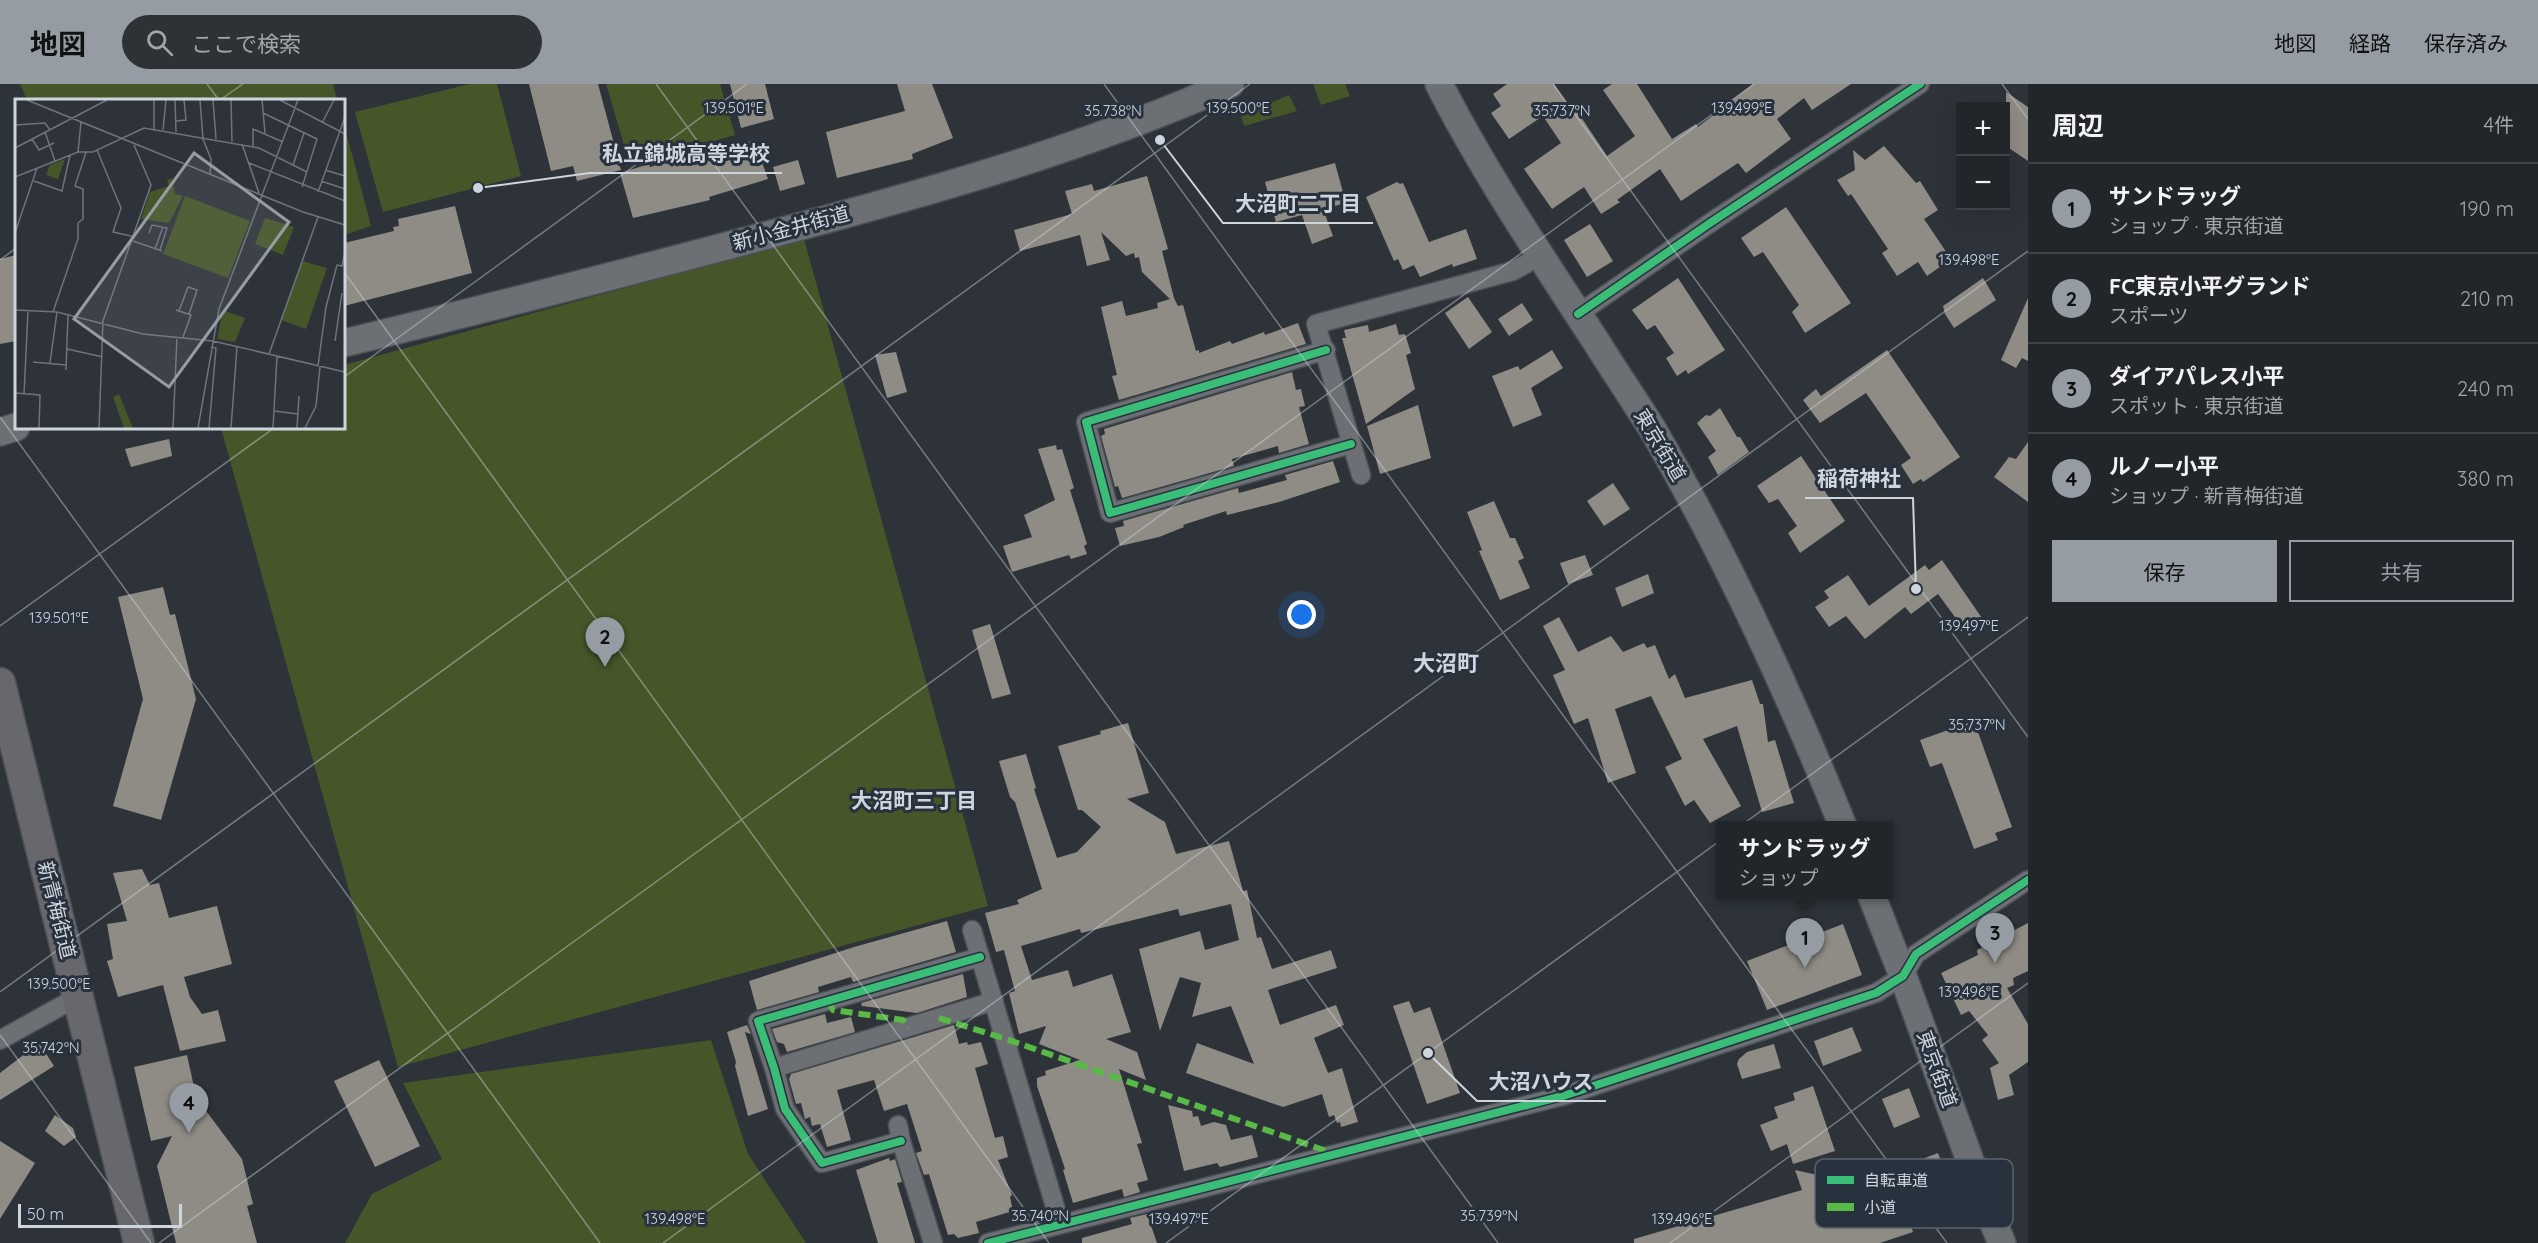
<!DOCTYPE html>
<html lang="ja">
<meta charset="utf-8">
<style>
:root{--surface:#22262b;--page:#2e3237;--text:#f1f3f6;--muted:#a2a5a9;--line:#3f4347;--accent:#969ca4}
body{margin:0;font-family:Quicksand,"Noto Sans JP",sans-serif;background:var(--page);color:var(--text)}
.controls{position:absolute;right:18px;top:18px;display:grid;overflow:hidden;border-radius:0px;box-shadow:0 6px 24px #0002}
.controls button{width:54px;height:54px;display:grid;place-items:center;padding:0;border:0;border-bottom:2px solid var(--line);background:var(--surface);color:var(--text);font:30px sans-serif}
.scale{position:absolute;left:18px;bottom:15px;width:164px;box-sizing:border-box;padding-left:6px;border:3px solid #cfd5dd;border-top:0;font-size:16px;line-height:21px;white-space:nowrap;color:#cfd5dd;-webkit-text-stroke:4px #28323e;paint-order:stroke}
.you{position:absolute;left:1302px;top:531px;width:21px;height:21px;margin:-15px;border:4px solid #fff;border-radius:50%;background:#1a73e8;box-shadow:0 0 0 9px #1a73e833}
.badge{display:grid;place-items:center;width:39px;height:39px;border-radius:50%;background:var(--accent);color:#111;font-size:20px;font-weight:700}
.pin{position:absolute;translate:-50% -50px;filter:drop-shadow(0 2px 3px #0008)}
.pin::after{content:'';position:absolute;top:32px;width:21px;height:18px;background:inherit;clip-path:polygon(0 0,100% 0,50% 100%)}
.popup{position:absolute;left:1716px;top:737px;width:177px;height:78px;box-sizing:border-box;display:grid;place-content:center;border-radius:0px;background:var(--surface);filter:drop-shadow(0 2px 4px #0005);font-size:20px;white-space:nowrap;color:var(--muted)}
.popup b{font-size:22px;color:var(--text)}
.popup::after{content:'';position:absolute;left:50%;top:100%;margin-left:-12px;border:12px solid transparent;border-top-color:var(--surface)}
.list{margin:0;padding:0;list-style:none}
h2{display:flex;justify-content:space-between;align-items:center;height:78px;margin:0;padding:0 24px;font-size:26px}
h2 small{font-size:20px;font-weight:400;color:var(--muted)}
.list li{display:grid;grid-template-columns:39px 1fr auto;gap:18px;align-items:center;box-sizing:border-box;height:90px;padding:0 24px;border-top:2px solid var(--line)}
.list b{display:block;font-size:22px;white-space:nowrap}
.list p{margin:0;font-size:20px;white-space:nowrap;color:var(--muted)}
.list em{font-size:20px;font-style:normal;color:var(--muted)}
.actions{display:flex;gap:12px;padding:18px 24px}
.actions a{flex:1;padding:14px 0;border:2px solid var(--accent);border-radius:0px;text-align:center;font-size:21px;color:var(--accent)}
.actions .main{background:var(--accent);color:#111}
.icon{flex:none;width:33px;height:33px;fill:none;stroke:currentColor;stroke-width:2;stroke-linecap:round;stroke-linejoin:round}
.map{position:relative;flex:none;width:2028px;height:1159px;overflow:hidden}
header{display:flex;align-items:center;gap:36px;box-sizing:border-box;height:84px;padding:0 30px;background:var(--accent);color:#111}
header strong{font-size:28px}
nav{display:flex;gap:33px;margin-inline-start:auto;font-size:21px}
.search{width:420px;height:54px;background:var(--page);display:flex;align-items:center;gap:15px;box-sizing:border-box;padding:0 21px;border-radius:33px;color:var(--muted);font-size:22px}
main{display:flex}
aside{flex:1;background:var(--surface)}
.map>svg:first-child{display:block}
.green{fill:#475629}
.building{fill:#8f8c85}
.lines{fill:none;stroke-linecap:round;stroke-linejoin:round}
.street-casing{stroke:#4b4f55;stroke-width:21}
.secondary-casing{stroke:#4b4f55;stroke-width:30}
.primary-casing{stroke:#4b4f55;stroke-width:33}
.street{stroke:#6c7075;stroke-width:18}
.secondary{stroke:#6c7075;stroke-width:27}
.primary{stroke:#68676c;stroke-width:30}
.quiet{stroke:#58b947;stroke-width:6;stroke-dasharray:12 6;stroke-linecap:butt}
.cycleway-casing{stroke:#28323e;stroke-width:11}
.cycleway{stroke:#3abd76;stroke-width:8}
.ticks{fill:none;stroke:#cfd5dd;stroke-width:1.5;stroke-opacity:0.45}
.labels{text-anchor:middle;stroke-width:6;stroke-linejoin:round;paint-order:stroke}
.street-label{font-size:20px;fill:#cfd5dd;stroke:#28323e}
.neighbourhood-label{font-size:21px;font-weight:bold;fill:#cfd5dd;stroke:#28323e}
.quarter-label{font-size:22px;font-weight:bold;fill:#cfd5dd;stroke:#28323e}
.inset-road{fill:none;stroke:#6e747b;stroke-width:1.5}
.view{fill:#969ca4;fill-opacity:0.15;stroke:#969ca4;stroke-width:3}
.inset-edge{fill:none;stroke:#cfd5dd;stroke-width:3}
.key{fill:#28323e;stroke:#5a636e;stroke-width:1.5}
.key-label{font-size:16px;fill:#cfd5dd}
.ticks-label{font-size:15px;text-anchor:middle;fill:#cfd5dd;stroke:#28323e;stroke-width:6;stroke-linejoin:round;paint-order:stroke}
.leader{fill:none;stroke:#cfd5dd;stroke-width:2}
.callout-dot{fill:#cfd5dd;stroke:#28323e;stroke-width:2}
.callout-label{font-size:21px;text-anchor:middle;font-weight:bold;fill:#cfd5dd;stroke:#28323e;stroke-width:6;stroke-linejoin:round;paint-order:stroke}
</style>
<header>
<strong>地図</strong>
<div class="search"><svg class="icon" aria-label="search" viewBox="0 0 24 24"><circle cx="10" cy="10" r="6"/><path d="M15 15l6 6"/></svg>ここで検索</div>
<nav><a>地図</a><a>経路</a><a>保存済み</a></nav>
</header>
<main>
<div class="map">
<svg width="2028" height="1159" viewBox="0 0 2028 1159">
<rect width="100%" height="100%" fill="#2d3339"/>
<g class="green">
<path d="M20 0H333L337 16H27Z"/>
<path d="M470 0H497L521 92 383 128 355 28Z"/>
<path d="M606 0H720L735 51 630 81Z"/>
<path d="M1313 0H1345L1350 12 1321 21Z"/>
<path d="M1289 11 1297 27 1244 42 1241 32Z"/>
<path d="M344 40 371 142 344 151Z"/>
<path d="M804 155 988 822 398 983 221 344H344V281Z"/>
<path d="M711 956 748 1070 806 1159H345L372 1110 442 1075 403 999Z"/>
</g>
<g class="building">
<path d="M529 0H598L621 86 577 97 573 82 551 87Z"/>
<path d="M730 0H765L774 35 741 44Z"/>
<path d="M897 0H932L953 54 912 70 913 75 837 94 826 48 905 27Z"/>
<path d="M1507 0H1554L1572 26 1575 24 1607 72 1635 52 1603 6 1612 0H1637L1672 55 1696 40 1698 43 1753 0H1851L1812 26 1804 14 1777 35 1791 55 1746 89 1738 79 1681 117 1660 85 1617 116 1620 118 1601 130 1584 103 1552 125 1524 85 1561 59 1543 32 1509 55 1491 29 1501 22 1493 10Z"/>
<path d="M2006 8 2028 23V77L2006 62Z"/>
<path d="M754 56 768 95 709 113 710 116 633 134 620 89 649 80 650 83 689 71 690 75Z"/>
<path d="M1884 62 1916 99 1920 97 1938 126 1924 135 1951 175 1927 192 1918 178 1897 192 1882 169 1888 165 1851 110 1848 112 1837 96 1855 86 1853 66 1865 76Z"/>
<path d="M798 76 805 100 780 107 773 83Z"/>
<path d="M1335 79 1346 119 1323 125 1333 152 1312 160 1302 131 1276 138 1265 98Z"/>
<path d="M1147 92 1168 165 1162 167 1174 214 1178 222 1183 221 1196 267 1199 266V269L1230 257 1232 260 1264 248 1265 251 1298 239 1306 260 1119 316 1112 292 1117 291 1101 223 1122 217 1126 232 1158 224 1157 219 1170 215 1142 188 1139 173 1135 174 1134 169 1126 172 1101 148 1110 176 1087 182 1080 151 1020 167 1014 146 1072 130 1065 107 1092 100 1094 107Z"/>
<path d="M1397 98 1400 100 1403 99 1429 158 1466 145 1477 175 1453 183 1452 180 1420 193 1414 181 1403 186 1398 175 1394 177 1366 113Z"/>
<path d="M455 122 472 189 344 222V159L394 147 393 143 399 142 398 135Z"/>
<path d="M1786 123 1851 219 1805 249 1792 228 1799 221 1763 168 1754 173 1741 154Z"/>
<path d="M1590 140 1613 177 1587 193 1564 156Z"/>
<path d="M16 171V257L0 260V175Z"/>
<path d="M1678 194 1725 266 1688 290 1686 286 1677 292 1666 274 1674 269 1655 241 1647 246 1632 226Z"/>
<path d="M1983 194 1996 216 1954 244 1945 230 1943 222Z"/>
<path d="M1468 213 1492 248 1469 265 1445 229Z"/>
<path d="M2028 214V277L2022 274 2016 284 2001 276Z"/>
<path d="M1522 219 1533 236 1509 252 1498 235Z"/>
<path d="M1396 240 1399 251 1405 250 1411 269 1406 271 1415 305 1366 340 1342 254H1346L1344 246 1368 241 1369 248Z"/>
<path d="M1552 266 1563 284 1531 304 1542 331 1513 343 1492 292 1518 282 1520 286Z"/>
<path d="M1887 266 1960 373 1923 398 1921 395 1913 400 1901 381 1911 374 1866 309 1820 339 1803 316 1816 305 1821 312Z"/>
<path d="M896 268 907 308 887 314 875 271Z"/>
<path d="M1292 288 1296 306 1301 305 1305 322 1299 323 1309 360 1279 369 1278 362 1232 375 1234 382 1122 414 1118 402 1115 403 1101 352 1105 350 1104 345Z"/>
<path d="M1418 321 1431 374 1380 390 1367 342Z"/>
<path d="M1720 324 1737 353H1740L1749 368 1718 391 1708 373 1716 367 1697 339 1706 331 1710 332Z"/>
<path d="M169 355 172 372 131 383 125 365Z"/>
<path d="M2028 358V418L1994 393 2009 373 2016 375Z"/>
<path d="M1056 361 1057 366 1062 365 1074 404 1070 406 1087 460 1084 462 1087 470 1071 475 1069 471 1012 488 1003 462 1032 453 1024 431 1055 416 1038 365Z"/>
<path d="M1801 372 1845 437 1800 469 1788 449 1797 442 1778 415 1769 419 1757 402Z"/>
<path d="M1333 377 1340 398 1279 418 1227 431 1226 427 1183 441 1184 443 1159 453 1120 462 1115 444 1124 442 1123 437 1238 404 1239 409 1287 396 1285 391Z"/>
<path d="M1613 399 1630 425 1604 442 1587 417Z"/>
<path d="M1494 417 1510 454H1515L1524 474 1518 477 1530 504 1500 516 1479 467 1482 466 1467 428Z"/>
<path d="M1585 471 1593 491 1568 500 1560 479Z"/>
<path d="M1942 476 1986 540 1969 552 1938 510 1911 530 1905 523 1865 555 1846 532 1829 543 1815 523 1829 514 1824 507 1848 491 1869 522 1925 481 1929 486Z"/>
<path d="M1648 490 1654 509 1622 523 1615 504Z"/>
<path d="M163 503 170 531 175 530 196 615 161 736 113 722 143 615 118 513Z"/>
<path d="M1559 533 1578 568 1611 552 1623 568 1644 559 1647 564 1655 561 1669 595 1675 590 1685 614 1752 596 1760 620H1763L1768 658 1775 656 1794 719 1762 728 1737 642 1703 655 1741 722 1710 739 1694 716 1685 722 1665 683 1682 675 1651 612 1615 625 1636 689 1608 699 1588 634 1574 640 1553 591 1565 586 1543 542Z"/>
<path d="M990 540 1011 610 992 615 972 546Z"/>
<path d="M1974 637 2012 743 1995 749 1998 756 1974 765 1942 679 1930 683 1920 656Z"/>
<path d="M1128 639 1149 709 1127 715 1165 738 1176 770 1229 757 1243 807 1247 806 1257 854 1261 853 1272 885 1331 866 1337 884 1268 906 1280 941 1336 921 1344 941 1314 954 1328 989 1342 984 1358 1038 1341 1043 1340 1038 1337 1039 1334 1031 1329 1033 1322 1010 1283 1023 1186 989 1197 959 1254 980 1231 922 1192 933 1201 899 1180 893 1160 947 1139 865 1200 847 1205 866 1239 856 1231 820 1180 832 1178 825 1081 849 1080 845 1021 862 1032 896 1068 886 1073 903 1112 890 1131 948 1106 955 1137 968 1146 996 1119 985 1142 1059 1137 1060 1148 1096 1137 1099 1140 1108 1124 1113 1122 1105 1073 1119 1063 1086 1065 1085 1037 1002V994L1046 991 1045 987 1080 976 1039 960 1046 942 1019 950 1009 909 1015 907 1013 900 1004 866 996 868 985 829 1019 820 1017 816 1042 805 1015 718 1010 713 999 677 1026 670 1036 704 1034 705 1057 774 1077 768 1101 743 1082 726H1078L1058 662 1101 650 1100 647Z"/>
<path d="M142 785 150 801 159 799 169 834 217 822 232 880 184 893 190 913 202 930 218 926 226 957 180 967 163 901 118 913 107 877 113 875 107 840 127 837 113 789Z"/>
<path d="M947 837 956 868 853 898 851 893 818 903 819 908 757 926 749 897 854 863Z"/>
<path d="M2028 839V887L2013 894 2014 901 2007 904 2028 940V978L2009 991 2014 1011 1998 1016 1990 984 1999 979 1982 956 1988 951 1969 927 1961 931 1941 889 1978 871 1977 866Z"/>
<path d="M1843 840 1862 891 1767 926 1747 877Z"/>
<path d="M963 890 967 913 917 929 878 924 862 922 861 919Z"/>
<path d="M1409 917 1414 929 1430 923 1460 1009 1427 1020 1393 922Z"/>
<path d="M825 930 827 939 851 933 855 948 787 968 784 960 777 958 772 945Z"/>
<path d="M747 941 751 950 745 948 768 1025 748 1032 735 982 736 978 727 948Z"/>
<path d="M954 941 959 960 967 958 968 961 981 958 988 980 975 984 995 1054 1003 1052 1008 1073 998 1076 1012 1111 1010 1113 1013 1127 976 1138 979 1149 958 1154 954 1150 948 1151 929 1090 924 1091 916 1069 922 1067 907 1020 884 1027 874 996 837 1006 851 1056 827 1063 820 1040 812 1042 810 1033 805 1035 801 1019 796 1020 789 995 791 990Z"/>
<path d="M1852 943 1862 967 1823 982 1814 957Z"/>
<path d="M39 959 54 982 0 1016V989Z"/>
<path d="M1774 960 1781 984 1742 995 1737 980 1739 975 1747 968Z"/>
<path d="M187 971 194 1003 188 1011 201 1020 242 1075 253 1120 247 1122 257 1159H176L157 1082 172 1052 151 1057 134 983Z"/>
<path d="M379 976 420 1062 375 1083 334 997Z"/>
<path d="M1813 1002 1835 1067 1793 1080 1787 1060 1771 1067 1760 1041 1778 1034 1774 1023 1795 1016 1793 1009Z"/>
<path d="M1909 1004 1920 1033 1894 1044 1882 1015Z"/>
<path d="M1168 1021 1192 1027 1193 1033 1198 1032 1201 1042 1214 1038 1226 1041 1231 1056 1252 1051 1258 1073 1220 1083 1217 1079 1184 1087Z"/>
<path d="M55 1031 73 1044 76 1053 64 1062 45 1047Z"/>
<path d="M0 1057 35 1079 0 1135Z"/>
<path d="M1938 1069 1945 1088 1936 1092 1939 1099 1902 1113 1913 1148 1880 1159H1634V1155L1802 1106 1795 1086 1872 1103 1868 1089 1891 1082 1892 1087Z"/>
<path d="M889 1074 890 1077 895 1075 902 1098 897 1099 915 1159H878L856 1086Z"/>
<path d="M1147 1130 1157 1159H1082V1154L1132 1140 1130 1134Z"/>
</g>
<g class="lines">
<defs>
<g id="street">
<path d="M1578 230 1710 139 1920 0"/>
<path d="M1326 266 1086 338 1110 429 1351 360"/>
<path d="M1361 391 1316 240 1513 187 1540 172"/>
<path d="M972 846 1060 1139"/>
<path d="M0 956 79 912"/>
<path d="M774 984 994 917"/>
<path d="M898 1041 901 1057 933 1159"/>
<path d="M901 1057 822 1079 785 1025 774 984 758 937 980 873"/>
<path d="M988 1159 1566 1011 1876 909 1903 892 1916 870 2028 796"/>
</g>
<g id="secondary">
<path d="M1439 0C1485 90 1542 174 1597 259 1615 288 1635 317 1653 346 1727 473 1788 606 1843 742"/>
<path d="M344 259C481 226 617 191 753 155 915 112 1076 68 1230 0"/>
<path d="M0 348 16 343"/>
<path d="M1871 810 1903 892 1988 1126 2002 1159"/>
</g>
<path id="primary" d="M0 599 139 1159"/>
</defs>
<use href="#street" class="street-casing"/>
<use href="#secondary" class="secondary-casing"/>
<use href="#primary" class="primary-casing"/>
<use href="#street" class="street"/>
<use href="#secondary" class="secondary"/>
<use href="#primary" class="primary"/>
<g class="quiet">
<path d="M828 917 833 926 903 936 908 944"/>
<path d="M939 934 1006 955 1332 1069"/>
</g>
<defs>
<g id="cycleway">
<path d="M1578 230 1710 139 1920 0"/>
<path d="M1326 266 1086 338 1110 429 1351 360"/>
<path d="M901 1057 822 1079 785 1025 774 984 758 937 980 873"/>
<path d="M988 1159 1566 1011 1876 909 1903 892 1916 870 2028 796"/>
</g>
</defs>
<use href="#cycleway" class="cycleway-casing"/>
<use href="#cycleway" class="cycleway"/>
</g>
<path class="ticks" d="M207 0 219 16M656 0 1498 1159M1104 0 1947 1159M1553 0 2028 653M2002 0 2028 35M220 16 243 0M0 176 16 164M344 188 1049 1159M344 293 747 0M0 333 600 1159M0 542 274 344M0 908 1250 0M0 951 151 1159M159 1159 1754 0M663 1159 2028 167M1166 1159 2028 533M1670 1159 2028 899"/>
<g class="labels">
<g class="street-label">
<text transform="translate(791 144) rotate(-15)" y="7">新小金井街道</text>
<text transform="translate(1660 361) rotate(59)" y="7">東京街道</text>
<text transform="translate(57 826) rotate(76)" y="7">新青梅街道</text>
<text transform="translate(1937 985) rotate(70)" y="7">東京街道</text>
</g>
<g class="neighbourhood-label">
<text x="914" y="724">大沼町三丁目</text>
</g>
<g class="quarter-label">
<text x="1446" y="587">大沼町</text>
</g>
</g>
<g transform="translate(15 15)">
<rect width="330" height="330" fill="#2d3339"/>
<path d="M50 60 43 80 31 76 35 66ZM157 79 160 95 168 97 154 124 126 120 135 93 154 87 152 81ZM170 97 235 122 213 179 148 155ZM250 119 279 128 268 156 240 145ZM287 162 312 169 291 230 266 221ZM208 211 230 219 220 243 202 240ZM104 295 117 327 118 329H109L98 298Z" fill="#475629"/>
<path class="inset-road" d="M12 1 288 113 330 126M139 1V30M160 1 161 33M185 1 188 40 196 60 195 75M198 1 201 40M216 1 217 43M247 1 250 34M265 1 330 35M248 14 302 40 287 88M161 22 171 21 169 1M307 24 319 1M0 26 30 24 35 31M148 31 151 1M30 33 40 62M17 40 24 51 39 44M227 45 244 94M238 48V30L268 43M0 49 92 1M82 51 106 109 98 133 120 138M63 53 66 23M234 64 330 102M278 66 289 34M310 71 330 77M0 78 63 53H78L129 29 244 49 292 73M19 82 47 92 55 56M306 82 330 90M303 93 330 18M0 134 22 69M134 134 137 126 152 129 145 151M118 142 147 152M140 150 148 128M0 211 42 213 128 235 198 242 330 273M161 211 176 216 168 238M164 212 173 188 182 191 174 215M38 213 63 140V124L68 120V90L60 87 71 53M320 242 327 194M52 250 88 258M254 255 303 118M18 263 51 266M35 264 42 213M303 267 311 208 322 166 327 167 330 153M51 271 53 216M0 294 25 296 24 329M9 295 13 212M259 312 283 315M84 329 88 222 136 86 119 46M158 329 162 238M183 329 204 210 283 1M194 329 201 249 196 248M216 329 222 248M258 329 262 257M282 329 284 297M290 329 301 307 305 268"/>
<path class="view" d="M179 54 274 123 154 288 59 220Z"/>
<rect width="330" height="330" class="inset-edge"/>
</g>
<rect x="1815" y="1075" width="198" height="69" rx="9" class="key"/>
<rect x="1827" y="1092" width="27" height="8" fill="#3abd76"/>
<rect x="1827" y="1119" width="27" height="8" fill="#58b947"/>
<g class="key-label">
<text x="1864" y="1102">自転車道</text>
<text x="1864" y="1129">小道</text>
</g>
<g class="ticks-label">
<text x="1238" y="29">139.500°E</text>
<text x="734" y="29">139.501°E</text>
<text x="1742" y="29">139.499°E</text>
<text x="1113" y="32">35.738°N</text>
<text x="1562" y="32">35.737°N</text>
<text x="1969" y="181">139.498°E</text>
<text x="59" y="539">139.501°E</text>
<text x="1969" y="547">139.497°E</text>
<text x="1977" y="646">35.737°N</text>
<text x="59" y="905">139.500°E</text>
<text x="1969" y="913">139.496°E</text>
<text x="51" y="969">35.742°N</text>
<text x="1040" y="1137">35.740°N</text>
<text x="1489" y="1137">35.739°N</text>
<text x="675" y="1140">139.498°E</text>
<text x="1179" y="1140">139.497°E</text>
<text x="1682" y="1140">139.496°E</text>
</g>
<path class="leader" d="M478 104L590 89H782M1160 56L1223 139H1373M1916 505L1913 414H1805M1428 969L1477 1017H1606"/>
<g class="callout-dot">
<circle cx="478" cy="104" r="6"/>
<circle cx="1160" cy="56" r="6"/>
<circle cx="1916" cy="505" r="6"/>
<circle cx="1428" cy="969" r="6"/>
</g>
<g class="callout-label">
<text x="686" y="77">私立錦城高等学校</text>
<text x="1298" y="127">大沼町二丁目</text>
<text x="1859" y="402">稲荷神社</text>
<text x="1541" y="1005">大沼ハウス</text>
</g>
</svg>
<div class="controls">
<button>+</button>
<button>−</button>
</div>
<div class="scale">50 m</div>
<div class="you"></div>
<div class="pin badge" style="left:1805px;top:884px">1</div>
<div class="popup"><b>サンドラッグ</b>ショップ</div>
<div class="pin badge" style="left:605px;top:583px">2</div>
<div class="pin badge" style="left:1995px;top:879px">3</div>
<div class="pin badge" style="left:189px;top:1049px">4</div>
</div>
<aside>
<h2>周辺<small>4件</small></h2>
<ul class="list">
<li><span class="badge">1</span><div><b>サンドラッグ</b><p>ショップ · 東京街道</p></div><em>190 m</em></li>
<li><span class="badge">2</span><div><b>FC東京小平グランド</b><p>スポーツ</p></div><em>210 m</em></li>
<li><span class="badge">3</span><div><b>ダイアパレス小平</b><p>スポット · 東京街道</p></div><em>240 m</em></li>
<li><span class="badge">4</span><div><b>ルノー小平</b><p>ショップ · 新青梅街道</p></div><em>380 m</em></li>
</ul>
<div class="actions"><a class="main">保存</a><a>共有</a></div>
</aside>
</main>
